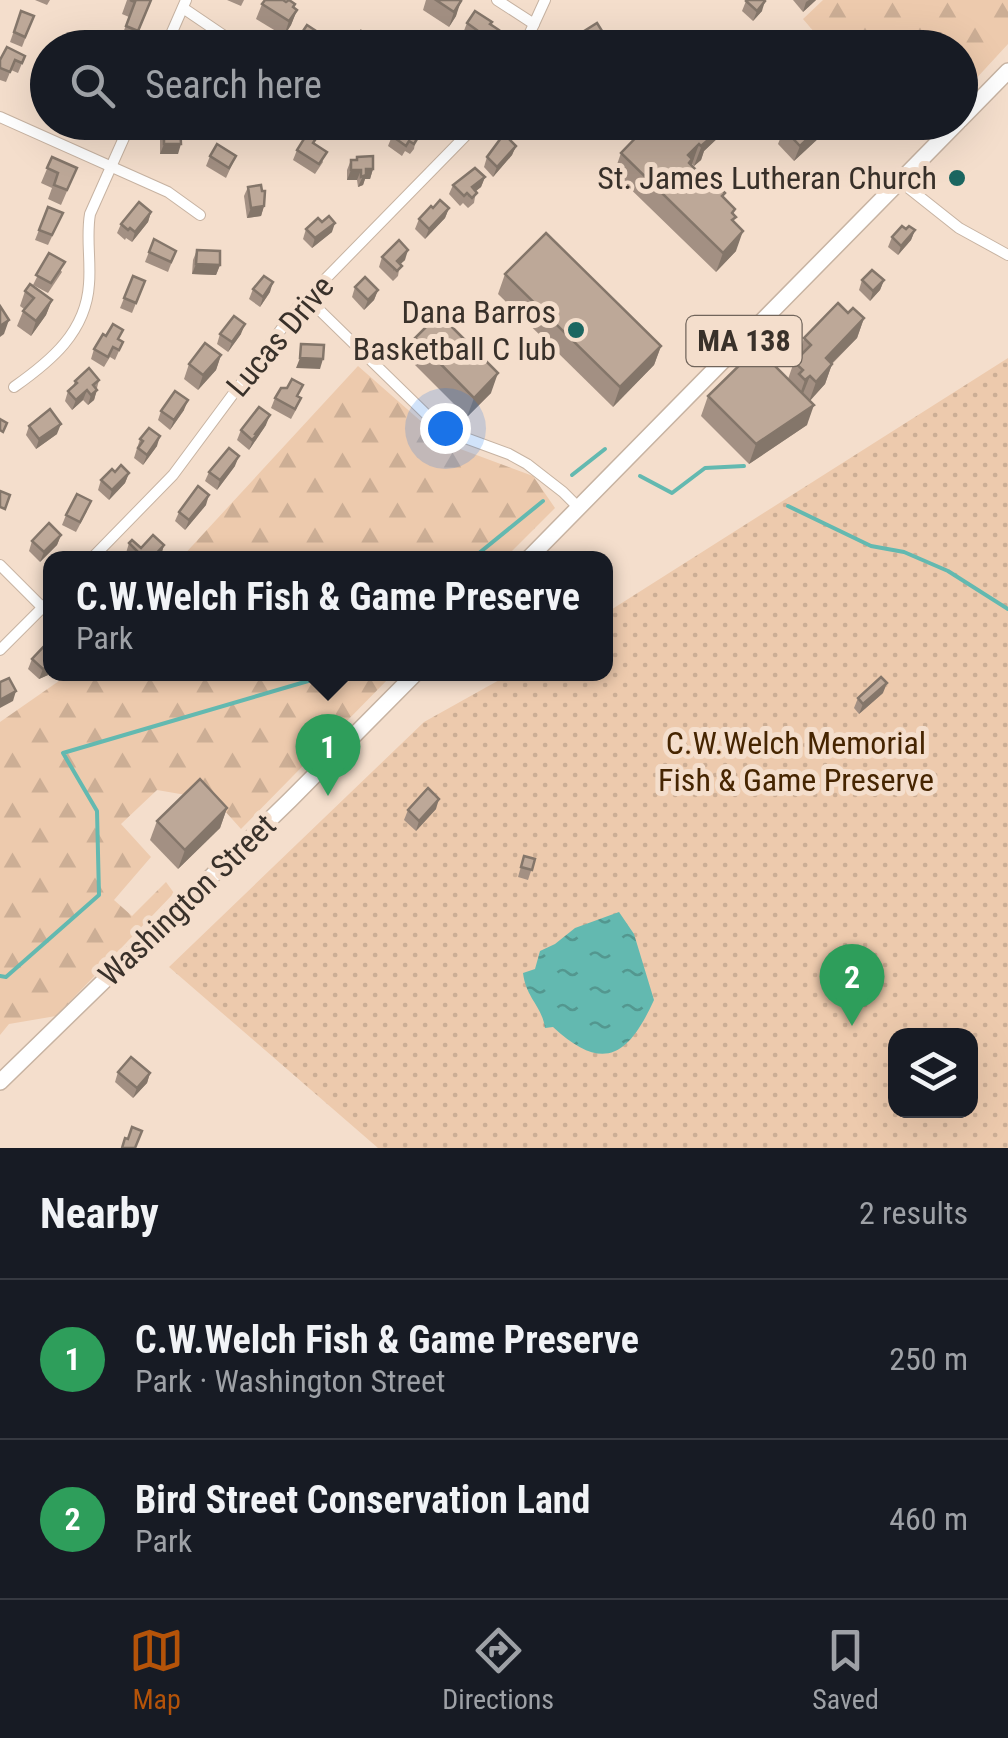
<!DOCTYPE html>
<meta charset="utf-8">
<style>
:root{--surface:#171b24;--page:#20242c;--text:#f1f3f6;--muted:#9ea1a6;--line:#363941;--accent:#b45309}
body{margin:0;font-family:"Roboto Condensed",sans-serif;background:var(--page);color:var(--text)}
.controls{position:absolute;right:30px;bottom:30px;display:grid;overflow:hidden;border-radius:20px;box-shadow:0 10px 40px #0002}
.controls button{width:90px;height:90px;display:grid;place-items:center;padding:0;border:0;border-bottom:2px solid var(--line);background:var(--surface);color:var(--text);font:50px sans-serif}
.you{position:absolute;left:445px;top:428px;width:35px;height:35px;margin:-25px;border:8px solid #fff;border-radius:50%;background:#1a73e8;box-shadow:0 0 0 15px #1a73e833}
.badge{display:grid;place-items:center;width:65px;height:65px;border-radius:50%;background:var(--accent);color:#fff;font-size:32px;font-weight:700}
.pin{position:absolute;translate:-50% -82px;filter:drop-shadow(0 2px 5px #0008)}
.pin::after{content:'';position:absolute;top:52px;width:35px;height:30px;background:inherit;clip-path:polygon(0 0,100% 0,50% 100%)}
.popup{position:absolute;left:43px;top:551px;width:570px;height:130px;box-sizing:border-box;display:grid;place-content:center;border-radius:20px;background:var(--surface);filter:drop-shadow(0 2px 8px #0005);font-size:32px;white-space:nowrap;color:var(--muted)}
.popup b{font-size:38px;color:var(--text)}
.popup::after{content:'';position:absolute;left:50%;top:100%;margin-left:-20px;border:20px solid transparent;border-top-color:var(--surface)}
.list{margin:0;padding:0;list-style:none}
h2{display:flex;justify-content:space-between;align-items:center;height:130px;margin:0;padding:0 40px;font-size:42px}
h2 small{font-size:32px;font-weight:400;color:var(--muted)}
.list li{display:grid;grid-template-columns:65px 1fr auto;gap:30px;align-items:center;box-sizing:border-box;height:160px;padding:0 40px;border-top:2px solid var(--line)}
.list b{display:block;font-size:38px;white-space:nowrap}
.list p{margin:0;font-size:32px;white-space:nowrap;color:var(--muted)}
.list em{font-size:32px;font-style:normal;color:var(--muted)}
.icon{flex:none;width:55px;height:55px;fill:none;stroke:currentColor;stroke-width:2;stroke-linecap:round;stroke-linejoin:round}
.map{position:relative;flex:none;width:1008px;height:1148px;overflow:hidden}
.search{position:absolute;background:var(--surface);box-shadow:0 10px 40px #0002;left:30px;right:30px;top:30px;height:110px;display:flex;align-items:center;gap:25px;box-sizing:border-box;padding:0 35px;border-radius:55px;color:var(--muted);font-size:38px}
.sheet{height:450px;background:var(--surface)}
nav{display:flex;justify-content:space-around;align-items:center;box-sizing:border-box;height:140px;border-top:2px solid var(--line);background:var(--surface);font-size:28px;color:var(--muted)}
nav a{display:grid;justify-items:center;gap:5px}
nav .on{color:var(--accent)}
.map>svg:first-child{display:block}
.forest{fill:url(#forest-firs)}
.park{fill:url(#park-dots);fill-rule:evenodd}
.water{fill:url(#water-ripples)}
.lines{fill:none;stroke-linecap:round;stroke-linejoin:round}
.stream{stroke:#63b9b0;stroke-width:4}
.street-casing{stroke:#c7b3a2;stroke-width:12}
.primary-casing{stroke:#c7b3a2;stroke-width:18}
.street{stroke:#fff;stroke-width:10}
.primary{stroke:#fff;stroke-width:15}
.wall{fill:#a39083}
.shaded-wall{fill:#84766a}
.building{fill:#bda898;stroke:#84766a;stroke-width:2.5}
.poi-dot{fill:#1b6660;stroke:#f4decc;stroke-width:4}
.labels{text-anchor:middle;stroke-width:10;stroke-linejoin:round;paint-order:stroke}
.shield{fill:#f4decc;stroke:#71655b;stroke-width:2.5}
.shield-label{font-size:30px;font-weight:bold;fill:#39312a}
.poi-label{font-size:32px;fill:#39312a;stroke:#f4decc;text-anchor:end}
.street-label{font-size:32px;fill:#39312a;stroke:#f4decc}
.park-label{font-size:32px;fill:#462501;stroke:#f4decc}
</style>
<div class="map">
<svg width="1008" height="1148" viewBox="0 0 1008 1148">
<defs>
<pattern id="forest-firs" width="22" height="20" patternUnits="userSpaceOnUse" patternTransform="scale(2.5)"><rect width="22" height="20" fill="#edcaad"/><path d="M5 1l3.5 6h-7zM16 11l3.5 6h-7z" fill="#ccae95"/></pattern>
<pattern id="park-dots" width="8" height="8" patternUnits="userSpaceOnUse" patternTransform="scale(2.5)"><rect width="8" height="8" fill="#edcaad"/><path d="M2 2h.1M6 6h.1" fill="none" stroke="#ccae95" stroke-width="1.8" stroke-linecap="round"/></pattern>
<pattern id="water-ripples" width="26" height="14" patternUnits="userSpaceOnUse" patternTransform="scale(2.5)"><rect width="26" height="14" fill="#63b9b0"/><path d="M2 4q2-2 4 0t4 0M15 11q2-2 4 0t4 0" fill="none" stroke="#53978f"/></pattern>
</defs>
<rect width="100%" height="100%" fill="#f4decc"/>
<g class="forest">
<path d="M823 0H1008V44L961 95 960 48 827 47 803 19Z"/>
<path d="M358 366 447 444 533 476 555 508 505 558H181Z"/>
<path d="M69 674H393L241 829 215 800 157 790 121 824 151 857 114 900 132 916 166 882 174 893 56 1016 9 1024 0 1035V722Z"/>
</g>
<path class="park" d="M1008 358V1148H378L169 967 424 722 510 674H606V613ZM896 1036H970V1110H896Z"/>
<path class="water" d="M619 912 634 934 654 1000C628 1057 603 1073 553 1027L545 1028C542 1006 526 998 523 973L535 969 540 951 555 944 575 928Z"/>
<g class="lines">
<g class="stream">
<path d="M572 475 605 449"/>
<path d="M640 476 672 493 705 468 744 466"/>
<path d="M788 506 871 546 904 552 948 571 1008 609"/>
<path d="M473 558 543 501"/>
<path d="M0 976 6 977 99 895 97 811 63 753 332 674"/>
</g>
<defs>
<g id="street">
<path d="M497 0 534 24"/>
<path d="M183 8 242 48"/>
<path d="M165 48 186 0"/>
<path d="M523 48 545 0"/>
<path d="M0 117 168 192 200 215"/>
<path d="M901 182 959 228 1008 255"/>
<path d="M307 298 428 416 460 436 509 454 527 464 563 492 579 508"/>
<path d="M14 387C51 361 86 332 89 284 91 260 86 237 90 214L131 122"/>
<path d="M92 558 173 475 297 308 479 122"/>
<path d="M0 565 43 608"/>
<path d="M0 650 50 600"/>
</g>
<g id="primary">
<path d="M960 120 1008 71"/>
<path d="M529 558 958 122"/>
<path d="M0 1082 290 800 415 674"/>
</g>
</defs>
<use href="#street" class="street-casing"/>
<use href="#primary" class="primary-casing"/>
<use href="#street" class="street"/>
<use href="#primary" class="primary"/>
</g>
<g class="wall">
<path d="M35 0H50L47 5Z"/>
<path d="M127 0H151L133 46 120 41 129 17 122 14Z"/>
<path d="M227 0H244L241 6Z"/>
<path d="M426 0H459L456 16 449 27 423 10Z"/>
<path d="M793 0H816L803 12Z"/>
<path d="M746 1 762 11 753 21 742 11Z"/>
<path d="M262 4 294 8 297 10 291 25 284 36 256 19Z"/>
<path d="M21 11 34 16 22 47 10 42Z"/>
<path d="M467 23 491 25 496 40 491 48H484L463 33Z"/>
<path d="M578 35 601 44 595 48H577L575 45Z"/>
<path d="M299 37 327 38 323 48H297L295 46Z"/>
<path d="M25 56 18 73 11 70 6 82 0 80V60Z"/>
<path d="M163 122H180L178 154H160V129Z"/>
<path d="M271 122H294L290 131Z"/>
<path d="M518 122H535L526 137 515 129Z"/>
<path d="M791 122H836L794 161 778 144 784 129Z"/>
<path d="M420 132 416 137 414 149 410 154 405 151 402 156 388 146 392 136Z"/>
<path d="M722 134 704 151 701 160 694 166 692 164 691 165 735 209 733 214 736 251 716 272 614 173 621 153Z"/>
<path d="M315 140 314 143 323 162 315 174 293 160 297 150Z"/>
<path d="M516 146 512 155 493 177 484 167 487 157Z"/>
<path d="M210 156H236L226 178 206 166Z"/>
<path d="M52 157 71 182 61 205 48 199 52 188 41 183Z"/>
<path d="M357 157 373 169 370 179H365L363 185 358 187 357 180H347V170L351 160H355Z"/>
<path d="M485 177 481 187 476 191 474 203 468 208 463 203 460 206 449 194 453 185 459 181Z"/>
<path d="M248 187 264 206 261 216 247 218 244 196Z"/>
<path d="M48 207 63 213 48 245 35 240Z"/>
<path d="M433 208H449L445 218 425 239 415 229 419 219Z"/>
<path d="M151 212 148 222 132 242 126 238 125 240 117 233 121 224Z"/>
<path d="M306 229 332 232 312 248 303 239Z"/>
<path d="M906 229 915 230 911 240 898 255 888 247 892 237Z"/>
<path d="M154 239 176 251 168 272 145 262Z"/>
<path d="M197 250 220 265 216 275 192 274 193 260Z"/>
<path d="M49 253 62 272 48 293 33 285Z"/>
<path d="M382 257 405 260 400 264 398 276 393 281 379 267Z"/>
<path d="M505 274 661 346 654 365 613 407 498 294Z"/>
<path d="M133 276 145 281 132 313 120 308Z"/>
<path d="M862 280H884L880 290 870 301 859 290Z"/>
<path d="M355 287 378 290 374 300 364 310 352 297Z"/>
<path d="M253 289 270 292 260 307 249 299Z"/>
<path d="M25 291 52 300 46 315 31 336 17 326 24 309 20 306Z"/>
<path d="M848 313 864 318 857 338 832 364 825 384 809 401 807 425 749 464 701 416 708 396 788 379 794 362 798 358 804 338Z"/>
<path d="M220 334H241L228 352 217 344Z"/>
<path d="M415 338 491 393 467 417 408 358Z"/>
<path d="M120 340 123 342 115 360 110 357 104 367 91 359 94 349Z"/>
<path d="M221 355 216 370 198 390 184 379 189 364Z"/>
<path d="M99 380 94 400 88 405 83 400 72 410 65 401 68 391 73 387 75 381Z"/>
<path d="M298 397 297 408 291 419 271 408 275 398Z"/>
<path d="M184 410 170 430 158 420 161 411Z"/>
<path d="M266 425 249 450 237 440 241 430Z"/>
<path d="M29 426 57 434 36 449 26 435Z"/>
<path d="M140 439 157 446 143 465 134 458Z"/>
<path d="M235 466 217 490 205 481 209 472Z"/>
<path d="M115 472 129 473 125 483 109 500 98 490 101 480Z"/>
<path d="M206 505 185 530 175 521 179 512Z"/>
<path d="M87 511 76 532 62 525 66 515Z"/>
<path d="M61 535 57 545 40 562 29 551 32 541Z"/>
<path d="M129 543 141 548 164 545 161 555 157 558H131L126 553Z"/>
<path d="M32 659 48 675 39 679 28 669Z"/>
<path d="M883 693 859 714 854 708 858 698Z"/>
<path d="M227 808 220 828 178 869 150 840 157 821Z"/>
<path d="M436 809 416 831 404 820 408 810Z"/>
<path d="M524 856 535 859 528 880 518 877Z"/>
<path d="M118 1072 150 1073 147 1083 133 1098 115 1082Z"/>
</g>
<g class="shaded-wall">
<path d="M809 0H816L803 12 806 2Z"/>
<path d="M461 1 456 16 449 27 454 12Z"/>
<path d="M765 1 762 11 753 21 757 11Z"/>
<path d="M297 10 291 25 284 36 289 21Z"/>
<path d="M604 34 601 44 595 48H585Z"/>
<path d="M424 122 420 132 411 143 412 135Z"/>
<path d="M721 122H727L722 134 704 151 701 160 694 166 705 137Z"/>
<path d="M825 122H836L794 161 800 146Z"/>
<path d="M164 144H181L178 154H160Z"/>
<path d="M699 144 692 164 690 166 688 155Z"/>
<path d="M516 146 512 155 493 177 497 167Z"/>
<path d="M366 169H373L370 179H365L363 185 358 187Z"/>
<path d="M351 170H361L357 180H347Z"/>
<path d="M485 177 481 187 468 197 472 187Z"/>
<path d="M264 206 261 216 247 218 251 208Z"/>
<path d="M449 208 445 218 425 239 429 229Z"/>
<path d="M151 212 148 222 132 242 135 232Z"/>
<path d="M335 223 332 232 312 248 315 238Z"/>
<path d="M915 230 911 240 898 255 901 246Z"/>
<path d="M743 231 736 251 716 272 723 253Z"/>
<path d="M408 250 405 260 393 271 397 261Z"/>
<path d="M196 264 220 265 216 275 192 274Z"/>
<path d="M884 280 880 290 870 301 873 291Z"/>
<path d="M273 282 270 292 260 307 263 297Z"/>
<path d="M378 290 374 300 364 310 368 300Z"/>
<path d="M52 300 46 315 31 336 36 321Z"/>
<path d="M864 318 857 338 818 377 826 358Z"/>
<path d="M9 320 4 334 0 337V326Z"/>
<path d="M245 324 241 334 228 352 232 342Z"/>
<path d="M661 346 654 365 613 407 620 387Z"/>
<path d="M221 355 216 370 198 390 203 375Z"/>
<path d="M300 358 323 359 320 369 296 368Z"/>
<path d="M832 364 825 384 809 402 816 382Z"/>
<path d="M498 373 491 393 467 417 474 398Z"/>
<path d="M810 376 802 396 798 400 805 380Z"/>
<path d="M87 390 83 400 72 410 76 400Z"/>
<path d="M97 390 94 400 88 405 91 395Z"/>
<path d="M188 400 184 410 170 430 174 420Z"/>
<path d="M814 405 807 425 749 464 756 444Z"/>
<path d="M270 415 266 425 249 450 255 434Z"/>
<path d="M61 424 57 434 36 449 39 439Z"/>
<path d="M160 436 157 446 143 465 147 455Z"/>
<path d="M239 456 235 466 217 490 220 480Z"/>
<path d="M129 473 125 483 109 500 112 490Z"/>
<path d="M209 495 206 505 185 530 189 520Z"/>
<path d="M61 535 57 545 40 562 44 552Z"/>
<path d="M164 545 161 555 157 558H152Z"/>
<path d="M50 661 48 675 39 679 43 669Z"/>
<path d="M887 683 883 693 859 714 863 704Z"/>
<path d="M16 691 13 701 0 708V700Z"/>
<path d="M439 799 436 809 416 831 419 821Z"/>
<path d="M227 808 220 828 178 869 185 850Z"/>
<path d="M150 1073 147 1083 133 1098 137 1088Z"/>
</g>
<g class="building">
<path d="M130 0H151L138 31 126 26 135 2Z"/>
<path d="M265 0H283L286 2 289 0 295 4 293 7 297 10 289 21 262 4Z"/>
<path d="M436 0H459L461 1 454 12Z"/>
<path d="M747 0H764L765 1 757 11 746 1Z"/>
<path d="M21 11 34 16 25 37 14 32Z"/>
<path d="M475 11 492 22 490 24 499 30 492 41 467 23Z"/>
<path d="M597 23 604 34 585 46 578 35Z"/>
<path d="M307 25 327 38 320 48H315L299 37Z"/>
<path d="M361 31 392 46 391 48H364L355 43Z"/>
<path d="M200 38 221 47V48H196Z"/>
<path d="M7 47 25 56 22 63 15 60 10 72 0 68V60Z"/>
<path d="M164 122H180L181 144H164Z"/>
<path d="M405 122H424L412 135 417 139 414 144 409 141 406 146 392 136Z"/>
<path d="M651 122H721L705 137 708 140 701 146 699 144 688 155 692 159 689 163 710 184 713 181 725 193 722 196 735 209 732 213 736 217 732 220 743 231 723 253 621 153Z"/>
<path d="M791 122H825L800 146 784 129Z"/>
<path d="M307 134 315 140 313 143 327 152 319 164 297 150Z"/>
<path d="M504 134 516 146 497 167 487 157Z"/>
<path d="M217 144 236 156 229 168 210 156Z"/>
<path d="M373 156V169H366V175L361 177V170H351V160H357V157Z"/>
<path d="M52 157 77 168 67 190 54 185 58 173 47 168Z"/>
<path d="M475 168 485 177 472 187 477 193 472 198 467 193 464 196 453 185Z"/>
<path d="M261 185 262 191H265L264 206 251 208 248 187Z"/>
<path d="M440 200 449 208 429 229 419 219 431 206 433 208Z"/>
<path d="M139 202 151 212 135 232 130 228 128 230 121 224Z"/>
<path d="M48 207 63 213 52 235 39 230Z"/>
<path d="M329 216 335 223 315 238 306 229 318 218 322 222Z"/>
<path d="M902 226 906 229 909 226 915 230 901 246 892 237Z"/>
<path d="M546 233 661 346 620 387 505 274Z"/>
<path d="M154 239 176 251 171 262 149 252Z"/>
<path d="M399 240 408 250 397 261 402 266 397 271 382 257Z"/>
<path d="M197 250 220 251V265L196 264Z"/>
<path d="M49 253 65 262 51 283 36 275Z"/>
<path d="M872 270 884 280 873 291 862 280Z"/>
<path d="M133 276 145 281 136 303 124 298Z"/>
<path d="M264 276 273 282 263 297 253 289Z"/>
<path d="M365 277 378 290 368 300 355 287Z"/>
<path d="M30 284 52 300 36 321 23 311 34 298 25 291Z"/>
<path d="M838 303 848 313 853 308 864 318 826 358 832 364 816 382 810 376 805 380 799 374 803 370 794 362 811 345 804 338Z"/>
<path d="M0 306 9 320 0 326Z"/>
<path d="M439 314 498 373 474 398 415 338Z"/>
<path d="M234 316 245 324 232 342 220 334Z"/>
<path d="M113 324 123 330 118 339 123 342 119 350 113 347 108 357 94 349 103 334 106 336Z"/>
<path d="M205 343 221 355 203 375 189 364Z"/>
<path d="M301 344 324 345 323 359 300 358Z"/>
<path d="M757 348 814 405 756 444 708 396Z"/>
<path d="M89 368 99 380 93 385 97 390 91 395 87 390 76 400 68 391 77 383 75 381Z"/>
<path d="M292 379 303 385 297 396 301 398 295 409 275 398 281 388H287Z"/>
<path d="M175 391 188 400 174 420 161 411Z"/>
<path d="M259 407 270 415 255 434 257 435 252 440 241 430Z"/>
<path d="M50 409 61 424 39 439 29 426Z"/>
<path d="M0 419 7 423 3 432 0 430Z"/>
<path d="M149 428 160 436 147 455 138 448 143 441 140 439Z"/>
<path d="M229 448 239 456 220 480 209 472Z"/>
<path d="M121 465 129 473 112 490 101 480 112 469 115 472Z"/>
<path d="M198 486 209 495 189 520 179 512Z"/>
<path d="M0 491 10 495 5 509 0 507Z"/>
<path d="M77 494 91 501 80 522 66 515Z"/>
<path d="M49 523 61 535 44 552 32 541Z"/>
<path d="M153 535 164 545 153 557 154 558H140L135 553 137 551 129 543 132 540 141 548Z"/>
<path d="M50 640V666L43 669 32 659Z"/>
<path d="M881 677 887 683 863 704 858 698Z"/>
<path d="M9 678 16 691 0 700V682Z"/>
<path d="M200 779 227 808 185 850 157 821Z"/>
<path d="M428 788 439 799 419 821 408 810Z"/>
<path d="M524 856 535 859 532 870 521 867Z"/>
<path d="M131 1057 150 1073 137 1088 118 1072Z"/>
<path d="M132 1127 142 1131 135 1148H122L125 1138 128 1139Z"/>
</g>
<g class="poi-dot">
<circle cx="957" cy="178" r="10"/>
<circle cx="576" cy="330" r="10"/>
</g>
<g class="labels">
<rect class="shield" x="686.5" y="316" width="115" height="50" rx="8"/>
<g class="shield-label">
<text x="744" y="351">MA 138</text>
</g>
<g class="poi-label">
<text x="937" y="189">St. James Lutheran Church</text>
<text x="556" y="323">Dana Barros<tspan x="556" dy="37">Basketball C lub</tspan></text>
</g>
<g class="street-label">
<text transform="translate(280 336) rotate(-50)" y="11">Lucas Drive</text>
<text transform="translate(187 900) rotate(-44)" y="11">Washington Street</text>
</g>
<g class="park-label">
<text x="796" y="754">C.W.Welch Memorial<tspan x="796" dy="37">Fish &amp; Game Preserve</tspan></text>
</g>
</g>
</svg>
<div class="controls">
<button><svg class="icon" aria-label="layers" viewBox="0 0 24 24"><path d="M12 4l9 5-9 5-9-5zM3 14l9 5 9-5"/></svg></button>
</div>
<div class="you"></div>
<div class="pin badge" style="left:328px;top:796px;background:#2e9e5b">1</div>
<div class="popup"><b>C.W.Welch Fish &amp; Game Preserve</b>Park</div>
<div class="pin badge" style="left:852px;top:1026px;background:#2e9e5b">2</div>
<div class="search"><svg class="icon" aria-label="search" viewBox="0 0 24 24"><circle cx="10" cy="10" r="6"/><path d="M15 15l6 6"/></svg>Search here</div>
</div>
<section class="sheet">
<h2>Nearby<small>2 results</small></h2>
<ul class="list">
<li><span class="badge" style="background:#2e9e5b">1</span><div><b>C.W.Welch Fish &amp; Game Preserve</b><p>Park · Washington Street</p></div><em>250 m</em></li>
<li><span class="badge" style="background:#2e9e5b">2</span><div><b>Bird Street Conservation Land</b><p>Park</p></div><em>460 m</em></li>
</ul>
</section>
<nav>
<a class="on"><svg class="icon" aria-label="map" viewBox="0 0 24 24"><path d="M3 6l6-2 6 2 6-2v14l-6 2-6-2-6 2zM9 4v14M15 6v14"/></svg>Map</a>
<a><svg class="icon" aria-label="directions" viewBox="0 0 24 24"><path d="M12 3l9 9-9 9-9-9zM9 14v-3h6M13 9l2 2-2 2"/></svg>Directions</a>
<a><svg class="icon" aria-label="saved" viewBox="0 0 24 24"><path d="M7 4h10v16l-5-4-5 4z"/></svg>Saved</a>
</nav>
